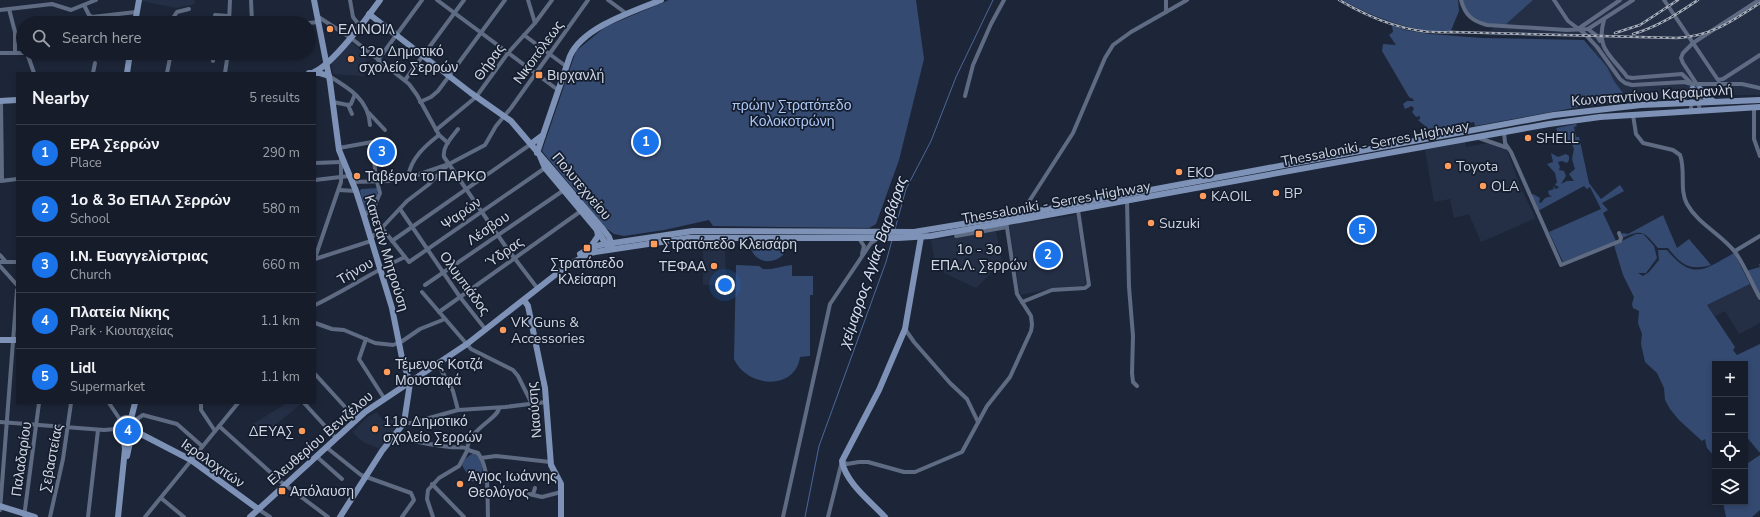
<!DOCTYPE html>
<meta charset="utf-8">
<style>
:root{--surface:#161c2a;--page:#1f2532;--text:#f1f3f6;--muted:#9ea1a8;--line:#353a47;--accent:#1a73e8}
body{margin:0;font-family:"Nunito Sans",sans-serif;background:var(--page);color:var(--text)}
.controls{position:absolute;right:12px;bottom:12px;display:grid;overflow:hidden;border-radius:0px;box-shadow:0 2px 6px #0003}
.controls button{width:36px;height:36px;display:grid;place-items:center;padding:0;border:0;border-bottom:1px solid var(--line);background:var(--surface);color:var(--text);font:20px sans-serif}
.you{position:absolute;left:725px;top:285px;width:14px;height:14px;margin:-10px;border:3px solid #fff;border-radius:50%;background:#1a73e8;box-shadow:0 0 0 6px #1a73e833}
.badge{display:grid;place-items:center;width:26px;height:26px;border-radius:50%;background:var(--accent);color:#fff;font-size:13px;font-weight:700}
.pin{position:absolute;translate:-50% -50%;border:2px solid #fff;box-shadow:0 1px 4px #0006}
.list{margin:0;padding:0;list-style:none}
h2{display:flex;justify-content:space-between;align-items:center;height:52px;margin:0;padding:0 16px;font-size:17px}
h2 small{font-size:13px;font-weight:400;color:var(--muted)}
.list li{display:grid;grid-template-columns:26px 1fr auto;gap:12px;align-items:center;box-sizing:border-box;height:56px;padding:0 16px;border-top:1px solid var(--line)}
.list b{display:block;font-size:15px;white-space:nowrap}
.list p{margin:0;font-size:13px;white-space:nowrap;color:var(--muted)}
.list em{font-size:13px;font-style:normal;color:var(--muted)}
.icon{flex:none;width:22px;height:22px;fill:none;stroke:currentColor;stroke-width:2;stroke-linecap:round;stroke-linejoin:round}
.map{position:relative;flex:none;width:1760px;height:517px;overflow:hidden}
.search{position:absolute;background:var(--surface);box-shadow:0 2px 6px #0003;left:16px;top:16px;width:300px;height:44px;display:flex;align-items:center;gap:10px;box-sizing:border-box;padding:0 14px;border-radius:22px;color:var(--muted);font-size:15px}
.panel{position:absolute;background:var(--surface);box-shadow:0 2px 6px #0003;left:16px;top:72px;width:300px;height:332px;border-radius:0px}
.map>svg:first-child{display:block}
.built{fill:#242f46}
.green{fill:#344a71}
.lines{fill:none;stroke-linecap:round;stroke-linejoin:round}
.stream{stroke:#4c689a;stroke-width:1}
.street{stroke:#5e6b82;stroke-width:4}
.secondary{stroke:#7d92b6;stroke-width:6}
.rail-casing{stroke:#a7aebb;stroke-width:2.5}
.rail{stroke:#141d2e;stroke-width:1;stroke-dasharray:3;stroke-linecap:butt}
.poi-dot{fill:#ff9b5b;stroke:#141d2e;stroke-width:1.5}
.labels{text-anchor:middle;stroke-width:3.5;stroke-linejoin:round;paint-order:stroke}
.poi-label{font-size:14px;fill:#cfd5e1;stroke:#141d2e;text-anchor:start}
.street-label{font-size:14px;fill:#cfd5e1;stroke:#141d2e}
.park-label{font-size:14px;fill:#adc7f5;stroke:#141d2e}
.water-label{font-size:15px;font-style:italic;fill:#d9e2f2;stroke:#141d2e}
</style>
<div class="map">
<svg width="1760" height="517" viewBox="0 0 1760 517">
<rect width="100%" height="100%" fill="#1d2638"/>
<g class="built">
<path d="M142 0H194L195 4 176 8 142 1Z"/>
<path d="M1527 0H1760V95H1712L1708 89H1685L1680 96 1624 102 1586 38 1485 35Z"/>
<path d="M351 42 367 55 364 76 334 74 333 72 331 63Z"/>
<path d="M1465 142 1466 147 1489 143 1507 150 1520 186 1535 217 1534 219 1481 242 1469 214 1454 218 1450 199 1434 202 1425 150Z"/>
<path d="M1076 215 1086 285 1045 290 1020 295 1009 225Z"/>
<path d="M996 231 1002 262 976 288 936 269 931 240Z"/>
<path d="M703 247 725 248 726 284 703 285Z"/>
<path d="M1750 284 1760 302V323L1739 334 1725 311 1715 316 1707 305Z"/>
<path d="M287 403H302L261 437 251 425Z"/>
<path d="M377 412 383 421 395 419 399 424 380 449 363 442 352 432 368 417Z"/>
</g>
<g class="green">
<path d="M669 0H916L924 59 899 160 876 224 869 228 713 226 709 220 664 230 624 236 614 234 606 228 542 151 545 142 576 51 605 27Z"/>
<path d="M1342 0H1458L1459 11 1450 33C1411 31 1376 19 1342 0Z"/>
<path d="M1462 0H1533L1505 25C1483 23 1470 24 1462 0Z"/>
<path d="M1392 25 1405 30 1430 34 1482 38 1584 40 1607 67 1614 81 1623 93 1618 102 1579 107 1475 126 1474 122 1439 129 1436 131 1430 130 1418 120 1420 119V116L1416 117 1412 112 1414 109 1412 106 1405 109 1403 104 1407 101H1414L1413 99 1409 97 1382 51 1383 44 1396 45 1389 35 1393 32Z"/>
<path d="M1576 124 1577 126 1574 127 1576 137H1579L1589 183 1601 199 1620 185 1624 191 1602 203 1608 210 1603 213 1616 241 1563 262 1549 232 1601 209 1590 187 1587 189 1584 186 1538 211 1531 195 1533 194 1540 198 1539 202 1541 203 1545 198 1552 196 1549 195 1548 191 1554 189 1553 186 1556 189 1558 188 1559 187 1555 185 1557 182 1555 173 1547 164 1553 162 1551 153 1558 157 1566 154 1569 156V160L1567 163 1562 161 1558 162 1560 167 1559 170 1564 171 1566 176 1561 184 1567 181H1574L1569 174 1575 169 1572 159 1574 149 1571 142 1569 145 1567 144V139L1558 133 1556 128Z"/>
<path d="M378 188 376 200 366 213 360 191 361 189Z"/>
<path d="M1663 215 1677 248 1689 239 1711 265C1690 271 1681 265 1668 248H1658C1643 231 1643 229 1622 238L1621 235 1623 233 1628 234Z"/>
<path d="M1636 234H1643L1646 237 1654 246 1657 258 1646 273H1638L1643 276 1649 272 1659 260 1658 250H1667C1693 281 1704 270 1734 253L1750 284 1707 305 1735 347 1733 350 1737 355 1760 344V453L1745 435V364H1715V432L1712 440 1715 444V457L1707 448 1705 439 1702 441 1679 420 1670 409 1665 400 1664 388 1657 373 1645 362 1641 344 1642 334 1638 323 1639 311 1633 308 1632 304 1634 297 1623 275 1614 245Z"/>
<path d="M787 241 783 255C770 267 750 261 750 241Z"/>
<path d="M1759 264H1760V296L1746 271 1760 267Z"/>
<path d="M736 265 759 266 763 269C773 270 781 266 792 265V276H813V295H810V356L800 357C795 392 746 387 734 359Z"/>
<circle cx="128" cy="431" r="8"/>
<path d="M473 453 478 454 482 466 484 483 471 481 462 465 465 459Z"/>
<path d="M1760 455V510L1752 517H1726L1723 502H1745V465Z"/>
</g>
<g class="lines">
<g class="stream">
<path d="M895 229 906 189 931 141 956 77 993 0"/>
<path d="M805 517 819 446 886 262 892 240"/>
</g>
<g class="street">
<path d="M251 0 252 23"/>
<path d="M350 0 353 17 360 26"/>
<path d="M437 0 558 90"/>
<path d="M528 0 535 23"/>
<path d="M608 0 627 14"/>
<path d="M1461 0C1465 15 1472 21 1487 25L1567 30 1588 29 1633 0"/>
<path d="M1554 0 1568 21 1584 33 1597 47 1620 79 1625 83 1632 85 1684 82 1692 84H1742L1760 88"/>
<path d="M1664 0 1718 80 1723 79 1760 55"/>
<path d="M84 5 89 15 92 17 136 12"/>
<path d="M9 9 15 32 23 46"/>
<path d="M0 10 52 4 71 10 96 0"/>
<path d="M1166 12V0"/>
<path d="M215 15 229 16"/>
<path d="M317 16 351 38 409 84 417 95 439 135 448 143"/>
<path d="M1604 20C1596 47 1609 54 1625 74L1627 77 1632 78 1682 74 1692 84 1691 110"/>
<path d="M173 23V18L177 12 189 9"/>
<path d="M214 23 215 20"/>
<path d="M229 23 230 0"/>
<path d="M309 23 318 22"/>
<path d="M1578 29 1620 0"/>
<path d="M1588 29 1597 36 1600 41"/>
<path d="M15 33V53"/>
<path d="M524 35 567 67"/>
<path d="M0 53H23"/>
<path d="M27 53 34 73"/>
<path d="M378 60 422 0"/>
<path d="M213 61V53"/>
<path d="M93 73 95 63"/>
<path d="M167 73 171 53"/>
<path d="M225 73 228 53"/>
<path d="M329 76C349 88 369 100 370 125"/>
<path d="M405 80 464 0"/>
<path d="M965 96 973 65 991 24 1004 0"/>
<path d="M1 101 2 180"/>
<path d="M333 102 348 105"/>
<path d="M420 102 431 97 438 91 505 0"/>
<path d="M348 105 351 104 355 94"/>
<path d="M348 105 352 114"/>
<path d="M1754 107V139L1760 156"/>
<path d="M1699 110 1700 89 1683 63 1681 58 1683 53 1693 43 1759 0"/>
<path d="M369 113 385 130"/>
<path d="M1633 115 1636 134 1643 143 1673 150 1680 155C1686 171 1679 189 1687 204 1698 224 1721 234 1735 252 1744 264 1752 284 1760 298"/>
<path d="M458 129C452 137 442 147 444 157L506 247 538 289"/>
<path d="M436 130 476 97 508 53 535 23 552 0"/>
<path d="M1504 132 1505 143 1511 152 1561 265 1620 241 1621 238 1619 233"/>
<path d="M1479 138 1508 148"/>
<path d="M339 148 372 142 376 178 380 193 375 205 364 216"/>
<path d="M315 163 341 162"/>
<path d="M408 177C411 158 425 146 439 135"/>
<path d="M315 180 349 176"/>
<path d="M1 181 17 179"/>
<path d="M352 182 388 181 417 175 449 164 485 145 496 126 511 108 588 0"/>
<path d="M339 190 356 191"/>
<path d="M1127 201 1129 287 1133 336 1132 373 1133 382 1137 386"/>
<path d="M400 209 460 297 486 330"/>
<path d="M1021 214 1073 133 1105 58 1113 45 1131 32 1187 0"/>
<path d="M382 228 409 262 545 168"/>
<path d="M956 236 1007 227"/>
<path d="M858 237 864 246 862 254"/>
<path d="M370 238 377 233 407 201 428 185 447 166"/>
<path d="M392 241 531 144"/>
<path d="M1735 251 1760 236"/>
<path d="M0 255 6 262"/>
<path d="M315 258 341 182V159"/>
<path d="M315 259 371 241"/>
<path d="M0 262H17"/>
<path d="M0 266 17 285"/>
<path d="M425 285 564 190"/>
<path d="M422 292 471 349 513 370 518 376 532 404"/>
<path d="M1022 302 1052 290 1085 288 1089 285 1078 210"/>
<path d="M315 305C346 290 374 271 405 257"/>
<path d="M439 312 581 211"/>
<path d="M315 323 332 329 344 330 375 343 393 345 401 342 420 329 445 319"/>
<path d="M905 329 914 342 950 383 967 399 978 422"/>
<path d="M366 339 359 359 384 398"/>
<path d="M438 364 453 391 458 410"/>
<path d="M315 374 356 419"/>
<path d="M109 403 121 421"/>
<path d="M201 403V410L215 431"/>
<path d="M304 403 336 438"/>
<path d="M134 421 143 415 177 424 202 446"/>
<path d="M0 422 104 430 116 429"/>
<path d="M404 423H411L458 410 505 407 546 402"/>
<path d="M219 426 280 481 328 517"/>
<path d="M395 433C406 442 435 445 450 447 455 448 463 446 468 449L459 466 439 478 428 490 427 499 433 517"/>
<path d="M326 447 361 475 411 493 414 500 402 517"/>
<path d="M467 449C470 428 498 419 499 408"/>
<path d="M468 450 478 453C490 469 487 498 488 517"/>
<path d="M316 456 342 479"/>
<path d="M481 458 496 456 550 462"/>
<path d="M432 484 464 517"/>
<path d="M529 494 542 497 561 492"/>
<path d="M533 494 535 488"/>
<path d="M161 498 184 517"/>
<path d="M258 509 270 517"/>
<path d="M0 510 17 290"/>
<path d="M24 517 39 403"/>
<path d="M50 517 63 459 71 403"/>
<path d="M88 517 98 430"/>
<path d="M145 517 238 403"/>
<path d="M783 517 830 304 871 243 878 238"/>
<path d="M828 517 842 461 847 464 859 462H868L904 472H915L962 452 987 406 1010 377 1031 331 1032 325 1031 316 1017 294 1006 221"/>
</g>
<g class="secondary">
<path d="M314 0 330 82 339 150 356 191 364 216 392 308 402 358 410 383 404 423 382 451 340 517"/>
<path d="M369 14 471 93 511 121 603 229 609 237 612 245"/>
<path d="M135 23 139 0"/>
<path d="M314 72C332 65 368 17 380 0"/>
<path d="M127 73 130 53"/>
<path d="M309 73H319L329 76"/>
<path d="M1700 89 1705 97 1713 101"/>
<path d="M0 101 17 100"/>
<path d="M1678 102 1693 89"/>
<path d="M531 144 543 135 570 56C583 27 634 11 661 0"/>
<path d="M537 153 543 135"/>
<path d="M540 156 545 168 597 230 608 247"/>
<path d="M590 248 598 236 597 230"/>
<path d="M580 254 590 248 600 245 693 231 914 232 1005 217 1554 115 1641 105 1760 100"/>
<path d="M524 300 528 306 545 388 551 465 561 484V517"/>
<path d="M0 340H17"/>
<circle cx="128" cy="430" r="12"/>
<path d="M131 419 135 403"/>
<path d="M139 433 191 460 258 509"/>
<path d="M127 456 130 442"/>
<path d="M0 506 35 517"/>
<path d="M118 517 125 449 124 441"/>
<path d="M250 517 365 412 467 344 564 268 586 255 595 252 688 238H898L931 236 1549 124 1600 117 1760 107"/>
<path d="M885 517C871 502 845 482 842 461L879 390 905 329 921 237"/>
</g>
<defs>
<g id="rail">
<path d="M1339 0C1373 20 1411 35 1451 32L1677 38C1712 36 1732 21 1760 3"/>
<path d="M1615 33 1640 25 1678 0"/>
<path d="M1633 34C1658 27 1677 14 1698 0"/>
</g>
</defs>
<use href="#rail" class="rail-casing"/>
<use href="#rail" class="rail"/>
</g>
<g class="poi-dot">
<circle cx="330" cy="29" r="4"/>
<circle cx="351" cy="59" r="4"/>
<rect x="535" y="71" width="8" height="8" rx="2"/>
<circle cx="1528" cy="138" r="4"/>
<circle cx="1448" cy="166" r="4"/>
<circle cx="1179" cy="172" r="4"/>
<circle cx="357" cy="176" r="4"/>
<circle cx="1483" cy="186" r="4"/>
<circle cx="1276" cy="193" r="4"/>
<circle cx="1203" cy="196" r="4"/>
<circle cx="1151" cy="223" r="4"/>
<rect x="975" y="230" width="8" height="8" rx="2"/>
<rect x="650" y="240" width="8" height="8" rx="2"/>
<rect x="583" y="244" width="8" height="8" rx="2"/>
<circle cx="714" cy="266" r="4"/>
<circle cx="503" cy="330" r="4"/>
<circle cx="387" cy="372" r="4"/>
<circle cx="375" cy="429" r="4"/>
<circle cx="302" cy="431" r="4"/>
<circle cx="460" cy="484" r="4"/>
<rect x="278" y="487" width="8" height="8" rx="2"/>
</g>
<g class="labels">
<g class="poi-label">
<text x="338" y="34">ΕΛΙΝΟΙΛ</text>
<text x="359" y="56">12ο Δημοτικό<tspan x="359" dy="16">σχολείο Σερρών</tspan></text>
<text x="547" y="80">Βιρχανλή</text>
<text x="1536" y="143">SHELL</text>
<text x="1456" y="171">Toyota</text>
<text x="1187" y="177">EKO</text>
<text x="365" y="181">Ταβέρνα το ΠΑΡΚΟ</text>
<text x="1491" y="191">OLA</text>
<text x="1284" y="198">BP</text>
<text x="1211" y="201">KAOIL</text>
<text x="1159" y="228">Suzuki</text>
<text x="662" y="249">Στρατόπεδο Κλεισάρη</text>
<text x="979" y="254" text-anchor="middle">1ο - 3ο<tspan x="979" dy="16">ΕΠΑ.Λ. Σερρών</tspan></text>
<text x="587" y="268" text-anchor="middle">Στρατόπεδο<tspan x="587" dy="16">Κλείσαρη</tspan></text>
<text x="706" y="271" text-anchor="end">ΤΕΦΑΑ</text>
<text x="511" y="327">VK Guns &amp;<tspan x="511" dy="16">Accessories</tspan></text>
<text x="395" y="369">Τέμενος Κοτζά<tspan x="395" dy="16">Μουσταφά</tspan></text>
<text x="383" y="426">11ο Δημοτικό<tspan x="383" dy="16">σχολείο Σερρών</tspan></text>
<text x="294" y="436" text-anchor="end">ΔΕΥΑΣ</text>
<text x="468" y="481">Άγιος Ιωάννης<tspan x="468" dy="16">Θεολόγος</tspan></text>
<text x="290" y="496">Απόλαυση</text>
</g>
<g class="street-label">
<text transform="translate(538 52) rotate(-54)" y="5">Νικοπόλεως</text>
<text transform="translate(489 62) rotate(-54)" y="5">Θήρας</text>
<text transform="translate(1652 95) rotate(-4)" y="5">Κωνσταντίνου Καραμανλή</text>
<text transform="translate(1375 143) rotate(-11)" y="5">Thessaloniki - Serres Highway</text>
<text transform="translate(582 186) rotate(50)" y="5">Πολυτεχνείου</text>
<text transform="translate(1056 202) rotate(-10)" y="5">Thessaloniki - Serres Highway</text>
<text transform="translate(461 213) rotate(-35)" y="5">Ψαρών</text>
<text transform="translate(488 228) rotate(-34)" y="5">Λέσβου</text>
<text transform="translate(504 252) rotate(-35)" y="5">Ύδρας</text>
<text transform="translate(387 253) rotate(73)" y="5">Καπετάν Μητρούση</text>
<text transform="translate(355 271) rotate(-30)" y="5">Τήνου</text>
<text transform="translate(465 283) rotate(54)" y="5">Ολυμπιάδος</text>
<text transform="translate(534 410) rotate(-95)" y="5">Ναούσης</text>
<text transform="translate(320 438) rotate(-41)" y="5">Ελευθερίου Βενιζέλου</text>
<text transform="translate(51 458) rotate(-79)" y="5">Σεβαστείας</text>
<text transform="translate(21 459) rotate(-82)" y="5">Παλαδαρίου</text>
<text transform="translate(213 463) rotate(35)" y="5">Ιερολοχιτών</text>
</g>
<g class="park-label">
<text x="792" y="110">πρώην Στρατόπεδο<tspan x="792" dy="16">Κολοκοτρώνη</tspan></text>
</g>
<g class="water-label">
<text transform="translate(873 262) rotate(-71)" y="5">χείμαρρος Αγίας Βαρβάρας</text>
</g>
</g>
</svg>
<div class="controls">
<button>+</button>
<button>−</button>
<button><svg class="icon" aria-label="locate" viewBox="0 0 24 24"><circle cx="12" cy="12" r="6"/><path d="M12 2v4M12 18v4M2 12h4M18 12h4"/></svg></button>
<button><svg class="icon" aria-label="layers" viewBox="0 0 24 24"><path d="M12 4l9 5-9 5-9-5zM3 14l9 5 9-5"/></svg></button>
</div>
<div class="you"></div>
<div class="pin badge" style="left:646px;top:142px">1</div>
<div class="pin badge" style="left:1048px;top:255px">2</div>
<div class="pin badge" style="left:382px;top:152px">3</div>
<div class="pin badge" style="left:128px;top:431px">4</div>
<div class="pin badge" style="left:1362px;top:230px">5</div>
<div class="search"><svg class="icon" aria-label="search" viewBox="0 0 24 24"><circle cx="10" cy="10" r="6"/><path d="M15 15l6 6"/></svg>Search here</div>
<section class="panel">
<h2>Nearby<small>5 results</small></h2>
<ul class="list">
<li><span class="badge">1</span><div><b>ΕΡΑ Σερρών</b><p>Place</p></div><em>290 m</em></li>
<li><span class="badge">2</span><div><b>1ο &amp; 3ο ΕΠΑΛ Σερρών</b><p>School</p></div><em>580 m</em></li>
<li><span class="badge">3</span><div><b>Ι.Ν. Ευαγγελίστριας</b><p>Church</p></div><em>660 m</em></li>
<li><span class="badge">4</span><div><b>Πλατεία Νίκης</b><p>Park · Κιουταχείας</p></div><em>1.1 km</em></li>
<li><span class="badge">5</span><div><b>Lidl</b><p>Supermarket</p></div><em>1.1 km</em></li>
</ul>
</section>
</div>
